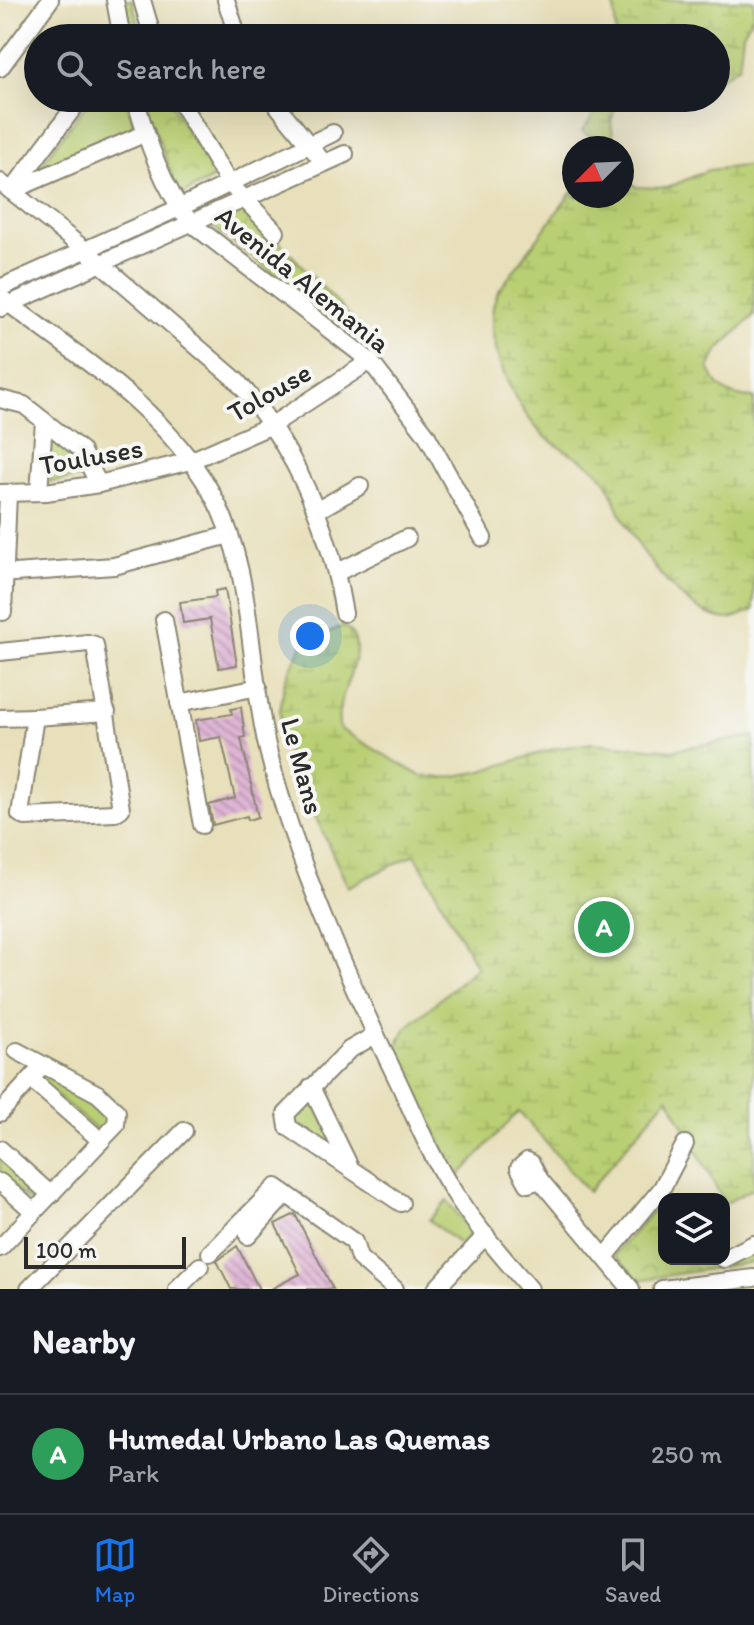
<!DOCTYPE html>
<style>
:root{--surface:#171b24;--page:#20242c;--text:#f1f3f6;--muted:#9ea1a6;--line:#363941;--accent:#1a73e8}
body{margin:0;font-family:Itim,sans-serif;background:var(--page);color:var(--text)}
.controls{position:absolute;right:24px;bottom:24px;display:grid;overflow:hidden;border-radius:16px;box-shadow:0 8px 32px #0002}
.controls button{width:72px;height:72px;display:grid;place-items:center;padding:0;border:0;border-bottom:2px solid var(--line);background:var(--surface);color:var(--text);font:40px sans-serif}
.compass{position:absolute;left:562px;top:136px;width:72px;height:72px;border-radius:50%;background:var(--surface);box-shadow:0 8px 32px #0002;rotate:246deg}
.scale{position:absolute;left:24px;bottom:20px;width:162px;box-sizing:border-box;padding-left:8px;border:4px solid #2b2b2b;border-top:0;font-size:22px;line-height:28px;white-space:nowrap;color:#2b2b2b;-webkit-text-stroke:6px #f6f6f2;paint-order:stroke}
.you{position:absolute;left:310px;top:636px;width:28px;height:28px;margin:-20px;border:6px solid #fff;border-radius:50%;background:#1a73e8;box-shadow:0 0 0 12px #1a73e833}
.badge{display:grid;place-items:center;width:52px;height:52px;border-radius:50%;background:var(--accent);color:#fff;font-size:26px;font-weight:700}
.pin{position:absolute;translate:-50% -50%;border:4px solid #fff;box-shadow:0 2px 8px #0006}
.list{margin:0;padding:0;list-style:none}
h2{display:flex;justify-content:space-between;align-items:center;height:104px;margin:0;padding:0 32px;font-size:34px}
h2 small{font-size:26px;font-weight:400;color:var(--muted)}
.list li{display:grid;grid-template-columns:52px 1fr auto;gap:24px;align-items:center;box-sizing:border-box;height:120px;padding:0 32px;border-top:2px solid var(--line)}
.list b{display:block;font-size:30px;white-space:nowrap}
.list p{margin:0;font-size:26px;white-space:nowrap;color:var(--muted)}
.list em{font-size:26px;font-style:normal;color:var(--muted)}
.icon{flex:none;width:44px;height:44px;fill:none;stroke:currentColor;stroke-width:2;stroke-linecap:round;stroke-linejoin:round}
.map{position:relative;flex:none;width:754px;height:1289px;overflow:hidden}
.search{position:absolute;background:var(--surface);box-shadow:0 8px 32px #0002;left:24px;right:24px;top:24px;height:88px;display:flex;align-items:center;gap:20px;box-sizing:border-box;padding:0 28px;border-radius:44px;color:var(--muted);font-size:30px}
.sheet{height:224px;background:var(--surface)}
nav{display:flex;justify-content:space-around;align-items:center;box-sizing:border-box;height:112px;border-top:2px solid var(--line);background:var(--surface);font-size:22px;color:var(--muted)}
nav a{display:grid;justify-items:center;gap:4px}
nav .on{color:var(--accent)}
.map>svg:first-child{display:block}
.green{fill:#b9cf73;stroke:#727d4f;stroke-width:2}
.wetland{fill:url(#wetland-marsh);stroke:#727d4f;stroke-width:2}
.park{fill:url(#park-crowns);stroke:#727d4f;stroke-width:2}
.building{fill:url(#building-back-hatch)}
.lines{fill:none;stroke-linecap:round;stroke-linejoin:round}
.minor-casing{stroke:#8a8673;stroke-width:20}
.minor{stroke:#fff;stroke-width:16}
.labels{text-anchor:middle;stroke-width:8;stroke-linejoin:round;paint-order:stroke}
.street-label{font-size:28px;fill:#2b2b2b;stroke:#f6f6f2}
</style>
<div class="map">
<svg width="754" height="1289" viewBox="0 0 754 1289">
<defs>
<pattern id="wetland-marsh" width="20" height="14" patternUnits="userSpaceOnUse" patternTransform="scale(2)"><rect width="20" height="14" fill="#b9cf73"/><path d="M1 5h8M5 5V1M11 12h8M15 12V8" fill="none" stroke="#9fb264"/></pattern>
<pattern id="park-crowns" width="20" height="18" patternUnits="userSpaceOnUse" patternTransform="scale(2)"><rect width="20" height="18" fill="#b9cf73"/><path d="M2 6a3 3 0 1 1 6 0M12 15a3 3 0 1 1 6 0" fill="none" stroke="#9fb264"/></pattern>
<pattern id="building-back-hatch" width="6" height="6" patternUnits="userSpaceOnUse" patternTransform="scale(2)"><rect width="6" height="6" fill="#dfb5d5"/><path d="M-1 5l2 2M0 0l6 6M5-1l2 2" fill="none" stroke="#b593ad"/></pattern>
</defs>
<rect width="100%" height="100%" fill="#f6f6f2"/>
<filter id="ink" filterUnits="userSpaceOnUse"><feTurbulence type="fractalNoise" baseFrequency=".0125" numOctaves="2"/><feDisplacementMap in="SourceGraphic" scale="16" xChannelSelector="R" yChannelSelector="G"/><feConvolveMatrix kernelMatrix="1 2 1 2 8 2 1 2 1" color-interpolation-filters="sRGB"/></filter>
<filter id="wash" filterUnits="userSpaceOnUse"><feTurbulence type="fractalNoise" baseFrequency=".006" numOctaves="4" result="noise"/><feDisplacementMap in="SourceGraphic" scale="32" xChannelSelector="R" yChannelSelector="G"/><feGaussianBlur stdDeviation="1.8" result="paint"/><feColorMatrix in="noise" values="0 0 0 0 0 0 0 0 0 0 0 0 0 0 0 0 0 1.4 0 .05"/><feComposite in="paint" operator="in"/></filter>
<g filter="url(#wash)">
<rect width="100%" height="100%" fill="#e8e0bb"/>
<g class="green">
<path d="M91 98H126L135 129 34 174Z"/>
<path d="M51 434 73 454 85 477 50 482Z"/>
<path d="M43 1073C64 1083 108 1095 111 1120L100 1133 36 1078Z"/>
<path d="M310 1092 338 1149 291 1120Z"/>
<path d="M0 1155 42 1193 32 1204 0 1176Z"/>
<path d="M447 1201 466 1225 469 1236 459 1244 429 1220Z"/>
</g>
<g class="wetland">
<path d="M614 0H754V14L743 33 739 66 716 81V38H616Z"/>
<path d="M599 98H618L611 122 615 148H592L589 136 582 131 590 121Z"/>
<path d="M754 165V315L717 351 709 368C716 390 732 398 754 398V610C745 613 735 620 726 619 683 614 643 555 624 520 616 505 613 490 603 477 590 461 564 452 548 439 515 412 477 333 498 292L574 189V196H622V175L636 187 667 188 708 170Z"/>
<path d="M343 626C378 646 330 695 340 729L421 776 442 778 479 772 553 749 592 743 673 750 754 736V1188L725 1204 668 1097 588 1192 519 1111 457 1178 396 1048 405 1029 477 967 415 854 348 887 293 768 282 739 280 711 285 680 304 642Z"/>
</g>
<g class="park">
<path d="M124 0H132L142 38H131Z"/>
<path d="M144 98H167L216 177 179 196Z"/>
<path d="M246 207 381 349 376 353 209 224Z"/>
<path d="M661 1201 664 1204V1259H714L729 1263 754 1245V1262L639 1280 614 1255Z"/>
</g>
<g id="blocks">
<g class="building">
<path d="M225 589 237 665 219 668 210 619 183 623 180 602 216 597 215 591Z"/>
<path d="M241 707 245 737 241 738 258 817 248 820 247 816 213 825 209 805 235 798 221 737 199 741 196 720 232 714 231 709Z"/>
<path d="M295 1214 333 1289H271L300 1274 275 1224Z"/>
<path d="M237 1246 259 1289H231L217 1261Z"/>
</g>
</g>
</g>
<g filter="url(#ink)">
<use href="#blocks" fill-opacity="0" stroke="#8a8673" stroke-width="2"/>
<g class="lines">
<defs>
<g id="minor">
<path d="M115 0 122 38"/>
<path d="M142 0 153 38"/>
<path d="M226 0 238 38"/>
<path d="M0 68 50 0"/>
<path d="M135 98C147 141 163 188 191 223L370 361 426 434 483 538"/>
<path d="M178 98 229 183 276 232"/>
<path d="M271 98 324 163"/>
<path d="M0 182 85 250 236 380C294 445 330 527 344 613"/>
<path d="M12 190 81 98"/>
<path d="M11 191 146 133"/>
<path d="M0 288 179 208 333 133"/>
<path d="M0 297C76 355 162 406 211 492 255 570 247 665 268 750 294 858 349 980 398 1081 415 1117 430 1155 452 1189 474 1225 503 1257 530 1289"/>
<path d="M1 308 345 154"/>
<path d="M0 399 24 405 81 450 99 484"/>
<path d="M39 492 44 421"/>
<path d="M0 493 46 492 99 484 190 461 272 425 370 361"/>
<path d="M316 511 360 486"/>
<path d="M338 572 407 538"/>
<path d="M0 574 114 566 229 535"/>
<path d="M3 612 8 494"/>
<path d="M164 620 202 825"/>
<path d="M0 652 88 643 95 645 121 809 115 813 25 817 20 814 35 717 0 718"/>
<path d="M179 703 258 687"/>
<path d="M35 717 107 712"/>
<path d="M375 1035 349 1050 286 1114 288 1127 401 1203"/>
<path d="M31 1079 101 1141"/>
<path d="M311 1087 349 1165"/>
<path d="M0 1113 38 1071"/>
<path d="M0 1149 51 1195"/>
<path d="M540 1180 528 1184 519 1168 527 1161 531 1163 540 1180 631 1289"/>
<path d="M0 1182 34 1212"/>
<path d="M248 1236 286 1194"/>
<path d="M0 1248 116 1125 117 1112 98 1094 17 1051"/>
<path d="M210 1253 276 1187 354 1242 359 1258 395 1289"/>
<path d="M605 1257 662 1188 685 1144"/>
<path d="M724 1259 754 1244"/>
<path d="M29 1289 184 1131"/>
<path d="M177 1289 200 1266"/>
<path d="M436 1289 486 1235"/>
<path d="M662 1289 754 1278"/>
</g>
</defs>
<use href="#minor" class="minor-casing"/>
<use href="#minor" class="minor"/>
</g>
</g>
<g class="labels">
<g class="street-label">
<text transform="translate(303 279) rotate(39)" y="10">Avenida Alemania</text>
<text transform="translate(269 392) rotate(-30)" y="10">Tolouse</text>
<text transform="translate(91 456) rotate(-10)" y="10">Touluses</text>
<text transform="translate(303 766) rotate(75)" y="10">Le Mans</text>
</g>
</g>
</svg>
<div class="controls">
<button><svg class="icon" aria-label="layers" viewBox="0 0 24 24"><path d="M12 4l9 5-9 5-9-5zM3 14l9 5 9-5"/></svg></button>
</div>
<svg class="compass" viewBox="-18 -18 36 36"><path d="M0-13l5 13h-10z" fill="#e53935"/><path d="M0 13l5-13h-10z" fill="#9ea1a6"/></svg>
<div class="scale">100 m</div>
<div class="you"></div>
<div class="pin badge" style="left:604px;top:927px;background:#2e9e5b">A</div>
<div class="search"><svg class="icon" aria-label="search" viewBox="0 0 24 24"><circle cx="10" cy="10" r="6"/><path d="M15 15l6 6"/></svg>Search here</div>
</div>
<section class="sheet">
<h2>Nearby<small></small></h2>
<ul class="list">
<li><span class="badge" style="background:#2e9e5b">A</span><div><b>Humedal Urbano Las Quemas</b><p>Park</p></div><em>250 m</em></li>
</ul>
</section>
<nav>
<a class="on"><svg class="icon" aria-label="map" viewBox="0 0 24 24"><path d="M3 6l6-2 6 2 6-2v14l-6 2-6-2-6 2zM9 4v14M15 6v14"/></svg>Map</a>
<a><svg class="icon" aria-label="directions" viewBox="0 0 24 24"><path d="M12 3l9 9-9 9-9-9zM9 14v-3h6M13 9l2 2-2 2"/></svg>Directions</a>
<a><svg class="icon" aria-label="saved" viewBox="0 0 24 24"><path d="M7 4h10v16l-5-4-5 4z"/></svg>Saved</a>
</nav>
